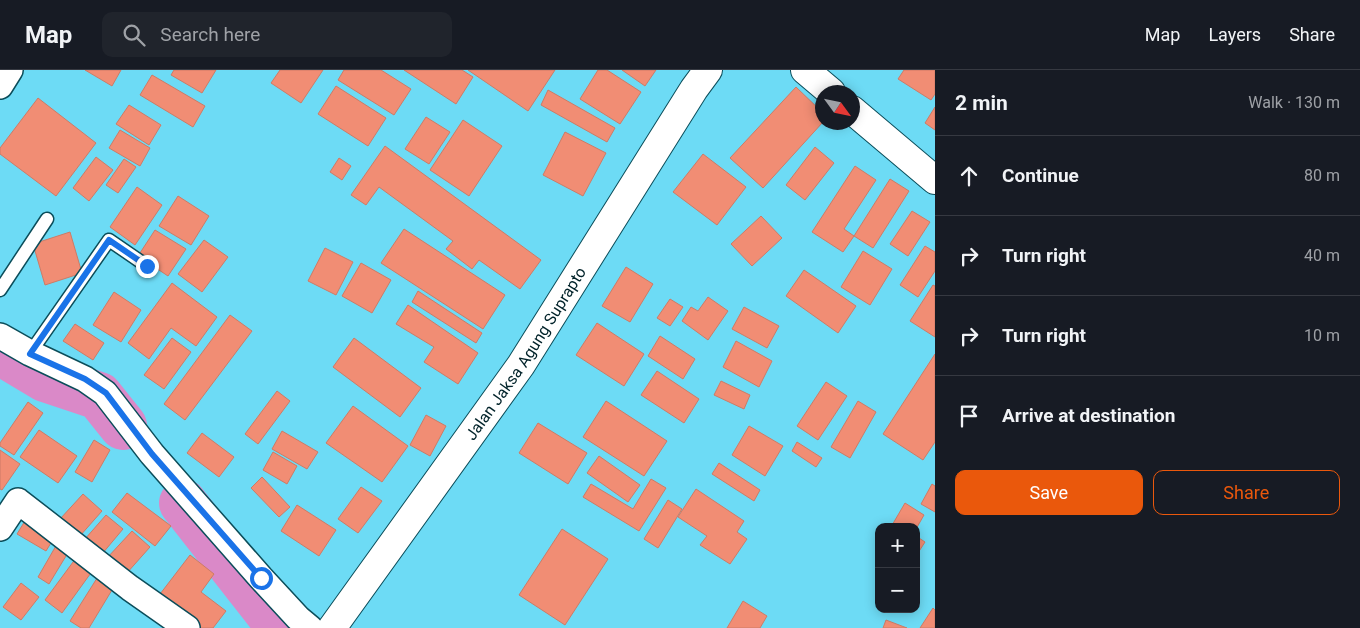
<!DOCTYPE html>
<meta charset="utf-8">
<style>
:root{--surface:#171b24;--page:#20242c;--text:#f1f3f6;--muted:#9ea1a6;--line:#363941;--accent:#ea580c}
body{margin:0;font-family:Roboto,sans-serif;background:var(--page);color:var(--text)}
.controls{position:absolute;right:15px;bottom:15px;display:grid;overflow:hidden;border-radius:10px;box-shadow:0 2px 12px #0003}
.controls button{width:45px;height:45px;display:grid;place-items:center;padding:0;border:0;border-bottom:1px solid var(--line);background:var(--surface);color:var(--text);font:25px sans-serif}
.compass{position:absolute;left:815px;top:15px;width:45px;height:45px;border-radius:50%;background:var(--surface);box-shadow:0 2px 12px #0003;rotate:123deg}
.stop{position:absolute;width:15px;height:15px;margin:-11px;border:4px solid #1a73e8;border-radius:50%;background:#fff}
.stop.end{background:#1a73e8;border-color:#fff;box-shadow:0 1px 5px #0008}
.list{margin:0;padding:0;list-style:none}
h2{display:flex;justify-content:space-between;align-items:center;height:65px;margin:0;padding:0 20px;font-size:21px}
h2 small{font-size:16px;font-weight:400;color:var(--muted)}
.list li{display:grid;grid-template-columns:32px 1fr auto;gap:15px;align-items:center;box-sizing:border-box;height:80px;padding:0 20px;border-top:1px solid var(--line)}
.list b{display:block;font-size:19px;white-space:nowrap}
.list em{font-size:16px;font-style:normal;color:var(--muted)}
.actions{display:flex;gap:10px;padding:15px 20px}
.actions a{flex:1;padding:11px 0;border:1px solid var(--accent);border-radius:10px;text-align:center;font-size:18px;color:var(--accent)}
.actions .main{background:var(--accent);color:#fff}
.icon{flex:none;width:28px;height:28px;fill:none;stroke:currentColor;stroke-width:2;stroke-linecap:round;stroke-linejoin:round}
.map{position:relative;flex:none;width:935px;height:558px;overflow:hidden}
header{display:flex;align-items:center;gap:30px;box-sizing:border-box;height:70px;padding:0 25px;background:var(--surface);border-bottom:1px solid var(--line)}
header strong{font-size:24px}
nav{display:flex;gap:28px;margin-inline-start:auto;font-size:18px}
.search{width:350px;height:45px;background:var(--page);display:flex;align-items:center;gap:12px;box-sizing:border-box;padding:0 18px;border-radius:10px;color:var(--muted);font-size:19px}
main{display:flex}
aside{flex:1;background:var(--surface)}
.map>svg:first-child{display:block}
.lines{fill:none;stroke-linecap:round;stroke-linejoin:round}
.river{stroke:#da89c8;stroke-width:48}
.building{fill:#f18d74;stroke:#cd7b66}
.lane-casing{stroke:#0b4d5a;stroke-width:15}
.street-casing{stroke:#0b4d5a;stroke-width:28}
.secondary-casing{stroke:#0b4d5a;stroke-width:30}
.lane{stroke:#fff;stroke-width:12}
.street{stroke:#fff;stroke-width:25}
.secondary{stroke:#fff;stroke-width:28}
.route{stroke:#1a73e8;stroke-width:6}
.labels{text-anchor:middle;stroke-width:5;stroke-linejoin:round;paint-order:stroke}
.street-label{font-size:16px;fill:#002229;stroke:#6ddbf5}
</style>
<header>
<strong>Map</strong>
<div class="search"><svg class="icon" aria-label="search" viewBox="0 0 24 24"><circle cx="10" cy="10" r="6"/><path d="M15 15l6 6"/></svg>Search here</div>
<nav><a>Map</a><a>Layers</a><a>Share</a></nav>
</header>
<main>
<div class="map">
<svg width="935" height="558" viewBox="0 0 935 558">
<rect width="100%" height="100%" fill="#6ddbf5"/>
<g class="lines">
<g class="river">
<path d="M0 281 45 308 99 326 123 356"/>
<path d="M183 433 281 558"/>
</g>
</g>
<g class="building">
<path d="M85 0H121L112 16Z"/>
<path d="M174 0H216L202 23 171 5Z"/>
<path d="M280 0H323L301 33 271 13Z"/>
<path d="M344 0H381L411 19 394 45 338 10Z"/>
<path d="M404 0H462L473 7 456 34Z"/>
<path d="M468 0H555L528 41Z"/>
<path d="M598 0H607L641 22 620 54 580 29Z"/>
<path d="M622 0H656L645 16Z"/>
<path d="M904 0H935V24L931 30 898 9Z"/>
<path d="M152 5 205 36 193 57 140 25Z"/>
<path d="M336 16 386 48 368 76 318 44Z"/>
<path d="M796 17 822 42 823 52 763 118 730 88Z"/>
<path d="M548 20 615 58 607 72 541 35Z"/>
<path d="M38 28 96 73 56 126 0 84V78Z"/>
<path d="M129 35 161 55 149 75 116 54Z"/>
<path d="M935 37V60L925 53Z"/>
<path d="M426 47 450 62 429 94 405 79Z"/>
<path d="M463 50 502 76 469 126 430 100Z"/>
<path d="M120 60 150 78 140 96 109 78Z"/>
<path d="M565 62 606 83 583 126 543 105Z"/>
<path d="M385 76 541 190 520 219 479 190 472 199 446 179 453 171 379 117 366 135 351 125Z"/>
<path d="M815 77 834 93 805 130 786 115Z"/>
<path d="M703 84 746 117 717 155 673 122Z"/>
<path d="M96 87 113 100 89 131 73 118Z"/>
<path d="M339 88 351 96 342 110 330 102Z"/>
<path d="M124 89 136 97 118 123 106 115Z"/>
<path d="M855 96 876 110 844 159 854 166 843 182 812 162Z"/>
<path d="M890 109 909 121 873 178 854 166Z"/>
<path d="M137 117 162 135 135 175 110 157Z"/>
<path d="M178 126 209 146 191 175 159 156Z"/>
<path d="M912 141 930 152 908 186 890 174Z"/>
<path d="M761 146 782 168 752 196 731 174Z"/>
<path d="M404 159 505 225 483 259 381 193Z"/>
<path d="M155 160 186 179 168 206 138 186Z"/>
<path d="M70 162 82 203 45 215 33 174Z"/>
<path d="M204 170 228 187 202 222 178 204Z"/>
<path d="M925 176 935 182V201L918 227 900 215Z"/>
<path d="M325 178 353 192 336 225 308 211Z"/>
<path d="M863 181 892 199 870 235 841 217Z"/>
<path d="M361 193 391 210 372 243 342 226Z"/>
<path d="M626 197 653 214 630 252 602 236Z"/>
<path d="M804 200 856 236 838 263 786 226Z"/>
<path d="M172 213 217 247 196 276 171 258 149 289 128 273Z"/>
<path d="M933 215 935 216V267L910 251Z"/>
<path d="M418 221 482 263 476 273 412 232Z"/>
<path d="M114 222 141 240 121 272 93 255Z"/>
<path d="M708 227 728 241 708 270 682 251 691 237 698 241Z"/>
<path d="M670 229 683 237 670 256 657 248Z"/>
<path d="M408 235 478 283 458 314 424 292 434 277 396 254Z"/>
<path d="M744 237 779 256 767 278 732 259Z"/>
<path d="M230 245 252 261 185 350 164 334Z"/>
<path d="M597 253 644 284 624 316 576 285Z"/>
<path d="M75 254 104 273 93 290 63 271Z"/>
<path d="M660 266 695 289 683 309 648 286Z"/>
<path d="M172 268 191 282 164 319 144 305Z"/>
<path d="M354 268 421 318 400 347 333 297Z"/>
<path d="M736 271 772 291 759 317 723 297Z"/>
<path d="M935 284V372L923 390 883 364Z"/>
<path d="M657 301 699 329 684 353 641 325Z"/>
<path d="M721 311 750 325 744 339 714 325Z"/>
<path d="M826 312 847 326 818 370 797 356Z"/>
<path d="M277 321 290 331 258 374 245 364Z"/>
<path d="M606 331 667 371 644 406 583 367Z"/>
<path d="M858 331 876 342 850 388 831 377Z"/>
<path d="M28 332 43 343 14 385 0 376V373Z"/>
<path d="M353 336 408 376 382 412 326 373Z"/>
<path d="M426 345 446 356 430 386 410 375Z"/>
<path d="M538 353 587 383 568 414 519 383Z"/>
<path d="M749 356 783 376 765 406 732 385Z"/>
<path d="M39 360 77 386 58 413 20 387Z"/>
<path d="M282 361 318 382 307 399 272 379Z"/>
<path d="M202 363 234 387 219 407 187 383Z"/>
<path d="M94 370 110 380 92 412 75 402Z"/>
<path d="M797 372 822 388 816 397 792 381Z"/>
<path d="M0 380 20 394 2 420 0 419Z"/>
<path d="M273 382 297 396 287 414 263 400Z"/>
<path d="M599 386 640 415 628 432 587 403Z"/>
<path d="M719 393 760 420 754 431 712 404Z"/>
<path d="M262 407 290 437 279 447 251 418Z"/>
<path d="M651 409 666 418 639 461 583 427 591 414 633 439Z"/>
<path d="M932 414 935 416V442L921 434Z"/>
<path d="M361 417 382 431 358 463 338 449Z"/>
<path d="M696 419 744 451 737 462 747 469 730 494 700 475 707 466 678 447Z"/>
<path d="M127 423 171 456 155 476 112 442Z"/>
<path d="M83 424 102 441 79 467 60 449Z"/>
<path d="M668 430 682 439 658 478 644 469Z"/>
<path d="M905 433 924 445 916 459V457H891Z"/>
<path d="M297 435 336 460 319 486 281 461Z"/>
<path d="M106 445 123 459 102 484 85 469Z"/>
<path d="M28 446 57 463 46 481 17 464Z"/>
<path d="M562 459 608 489 565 555 519 525Z"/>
<path d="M132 461 150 477 126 504 107 488Z"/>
<path d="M916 466 925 472 916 486Z"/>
<path d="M57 474 69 481 49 514 38 507Z"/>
<path d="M190 485 214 504 201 522 226 541 213 558H196L157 528Z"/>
<path d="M76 488 93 500 62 543 45 530Z"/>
<path d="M99 505 115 515 89 558H81L70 551Z"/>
<path d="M21 513 39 527 21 550 3 537Z"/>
<path d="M743 531 767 546 760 558H727Z"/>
<path d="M933 538 935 540V558H920Z"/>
<path d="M886 550 907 558H883Z"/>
</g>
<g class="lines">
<defs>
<g id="lane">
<path d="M0 220 47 149"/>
<path d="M30 283 109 170 147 196"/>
</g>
<g id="street">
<path d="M0 16 10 0"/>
<path d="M0 266 30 283 85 309 105 323 152 384 261 508 298 548 310 558"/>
<path d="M0 458 18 431 130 518 187 558"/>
</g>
<g id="secondary">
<path d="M805 0 831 22"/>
<path d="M852 40 935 110"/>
<path id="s1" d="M332 558 521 295 694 19 708 0"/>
</g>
</defs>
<use href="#lane" class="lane-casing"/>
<use href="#street" class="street-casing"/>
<use href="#secondary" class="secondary-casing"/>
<use href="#lane" class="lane"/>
<use href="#street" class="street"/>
<use href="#secondary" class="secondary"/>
</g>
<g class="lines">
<path class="route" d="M147 196 109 170 30 284 85 309 106 323 152 384 261 508"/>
</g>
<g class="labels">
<g class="street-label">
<text dy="6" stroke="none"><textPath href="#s1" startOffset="336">Jalan Jaksa Agung Suprapto</textPath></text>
</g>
</g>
</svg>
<div class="controls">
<button>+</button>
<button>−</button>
</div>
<svg class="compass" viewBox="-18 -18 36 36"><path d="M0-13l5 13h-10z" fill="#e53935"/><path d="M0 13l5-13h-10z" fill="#9ea1a6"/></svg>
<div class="stop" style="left:261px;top:508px"></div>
<div class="stop end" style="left:147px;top:196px"></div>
</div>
<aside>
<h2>2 min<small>Walk · 130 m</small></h2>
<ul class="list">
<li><svg class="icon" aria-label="ahead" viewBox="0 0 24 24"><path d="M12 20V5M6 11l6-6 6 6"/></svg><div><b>Continue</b></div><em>80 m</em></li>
<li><svg class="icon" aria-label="right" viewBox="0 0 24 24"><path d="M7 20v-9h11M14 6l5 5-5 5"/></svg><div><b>Turn right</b></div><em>40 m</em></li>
<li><svg class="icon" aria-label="right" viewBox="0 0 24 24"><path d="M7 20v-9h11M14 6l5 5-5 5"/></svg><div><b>Turn right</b></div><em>10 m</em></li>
<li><svg class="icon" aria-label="arrive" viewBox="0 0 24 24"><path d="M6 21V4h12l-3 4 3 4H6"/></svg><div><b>Arrive at destination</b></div></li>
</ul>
<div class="actions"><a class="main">Save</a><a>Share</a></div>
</aside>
</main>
